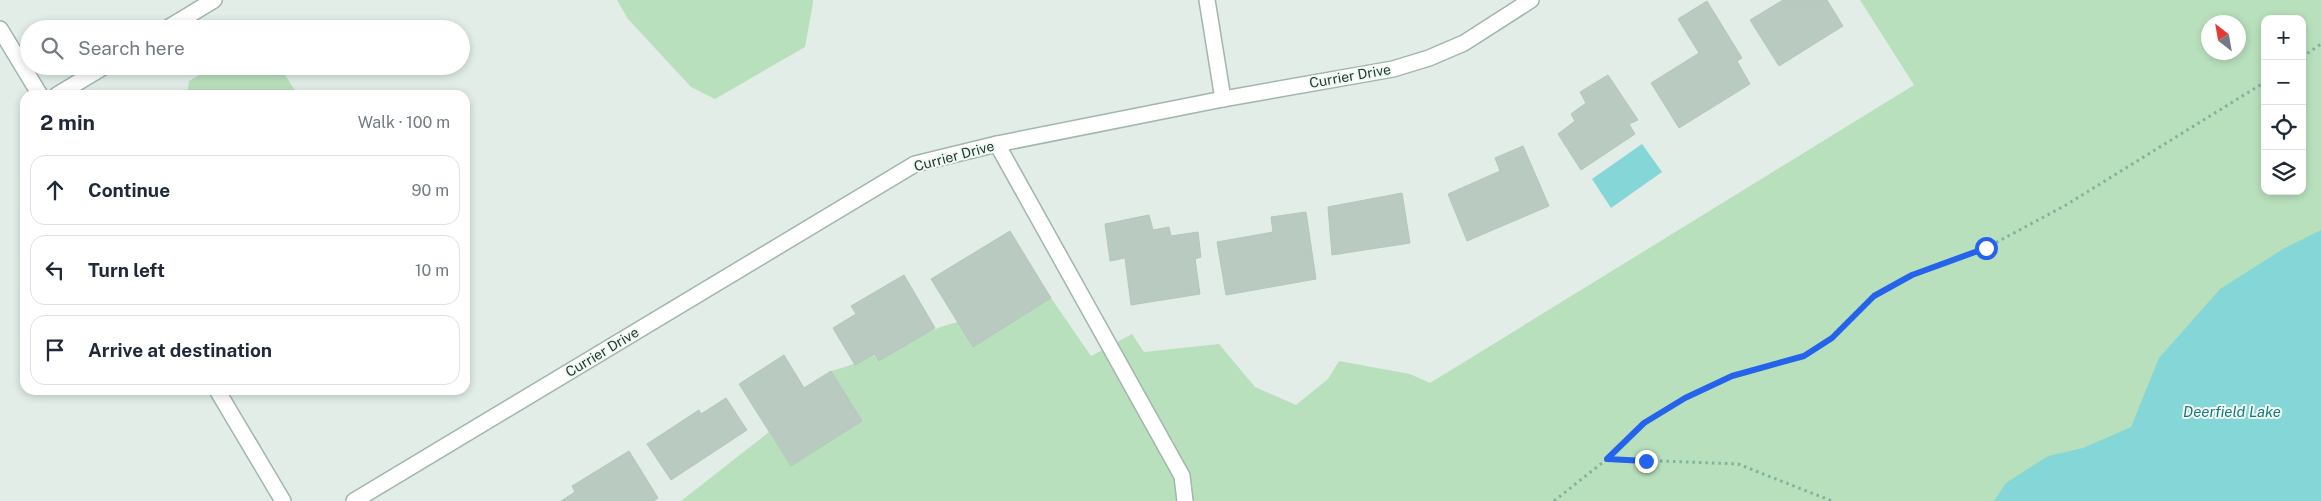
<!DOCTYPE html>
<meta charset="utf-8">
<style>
:root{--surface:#fff;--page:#f6f6f7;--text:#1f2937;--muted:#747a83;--line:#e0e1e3}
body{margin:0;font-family:"Public Sans",sans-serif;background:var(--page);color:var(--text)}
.controls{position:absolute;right:15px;top:15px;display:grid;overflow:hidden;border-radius:10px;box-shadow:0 2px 8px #0003}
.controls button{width:45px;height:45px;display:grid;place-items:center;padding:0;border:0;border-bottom:1px solid var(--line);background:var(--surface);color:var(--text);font:25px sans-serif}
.compass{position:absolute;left:2201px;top:15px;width:45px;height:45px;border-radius:50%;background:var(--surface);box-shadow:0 2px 8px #0003;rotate:329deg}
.stop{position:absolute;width:15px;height:15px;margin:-11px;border:4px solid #2563eb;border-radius:50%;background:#fff}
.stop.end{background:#2563eb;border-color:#fff;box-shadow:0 1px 5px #0008}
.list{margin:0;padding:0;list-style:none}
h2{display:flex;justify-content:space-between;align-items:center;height:65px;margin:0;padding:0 20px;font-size:21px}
h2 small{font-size:16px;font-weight:400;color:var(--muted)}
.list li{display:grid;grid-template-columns:32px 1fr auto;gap:15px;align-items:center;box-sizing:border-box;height:70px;margin:0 10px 10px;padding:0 10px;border:1px solid var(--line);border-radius:15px}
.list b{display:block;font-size:19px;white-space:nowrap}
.list em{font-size:16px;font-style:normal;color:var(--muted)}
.icon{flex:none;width:28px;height:28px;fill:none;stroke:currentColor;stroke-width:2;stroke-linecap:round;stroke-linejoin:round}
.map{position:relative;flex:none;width:2321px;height:501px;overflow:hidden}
.search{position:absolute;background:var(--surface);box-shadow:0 2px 8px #0003;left:20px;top:20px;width:450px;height:55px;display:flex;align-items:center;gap:12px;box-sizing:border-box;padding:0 18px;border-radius:28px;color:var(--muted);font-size:19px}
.panel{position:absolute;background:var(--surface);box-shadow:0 2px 8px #0003;left:20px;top:90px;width:450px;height:305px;border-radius:15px}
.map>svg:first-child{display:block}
.green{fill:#b9e0bd;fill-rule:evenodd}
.water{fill:#85d6d6}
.building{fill:#b9cbc1;stroke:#b3c7bc}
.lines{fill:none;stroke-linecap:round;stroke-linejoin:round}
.minor-casing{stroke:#a3b5ac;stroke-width:18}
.path{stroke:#7fb39b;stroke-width:3;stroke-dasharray:2.5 4;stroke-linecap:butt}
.minor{stroke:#fff;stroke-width:15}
.route{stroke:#2563eb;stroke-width:6}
.labels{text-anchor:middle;stroke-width:4;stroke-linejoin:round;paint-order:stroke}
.street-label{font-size:14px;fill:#203f32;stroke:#f2f9f5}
.water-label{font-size:15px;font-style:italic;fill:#167a7a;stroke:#f2f9f5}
</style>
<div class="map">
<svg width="2321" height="501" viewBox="0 0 2321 501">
<rect width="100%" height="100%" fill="#e1ede6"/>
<g class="green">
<path d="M617 0H813V3L805 47 715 99 691 87 628 19Z"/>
<path d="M1860 0H2321V501H681L769 432 791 466 862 421 831 371C875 360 913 333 958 322L973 346 1051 298 1091 356 1132 334 1144 352 1219 344 1255 387 1296 405 1328 379 1339 361 1410 374 1430 383 1914 85ZM2265 19H2302V191H2265ZM2208 22H2238V52H2208Z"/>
<path d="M215 66H275L285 75 298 95H187L189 81Z"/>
</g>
<g class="water">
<path d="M1642 144 1662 172 1611 208 1592 179Z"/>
<path d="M2321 230V501H1994L2006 483 2048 456 2083 448 2131 427 2159 358 2220 289 2283 249Z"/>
</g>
<g class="building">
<path d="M1783 0H1827L1843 26 1779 66 1750 20Z"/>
<path d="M1707 1 1742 58 1737 61 1750 84 1679 128 1651 83 1699 53 1678 19Z"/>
<path d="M1608 75 1638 120 1629 124 1635 134 1581 170 1558 134 1575 121 1571 114 1586 103 1580 92Z"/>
<path d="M1523 146 1549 206 1467 241 1448 194 1500 171 1495 158Z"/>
<path d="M1402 193 1410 243 1332 255 1328 207Z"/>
<path d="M1306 212 1316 279 1226 295 1217 242 1273 232 1271 217Z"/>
<path d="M1149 215 1153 230 1169 227 1171 236 1198 232 1201 257 1195 259 1200 294 1131 305 1125 258 1110 261 1105 224Z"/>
<path d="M1010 231 1051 298 973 347 931 279Z"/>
<path d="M904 275 935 328 879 361 875 354 855 365 833 328 856 314 851 306Z"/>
<path d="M784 355 804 388 831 371 862 421 791 466 739 384Z"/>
<path d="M726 398 747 430 671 480 647 444 699 410 701 414Z"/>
<path d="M629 451 658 498 654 501H561L575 492 572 486Z"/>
</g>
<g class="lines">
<defs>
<g id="minor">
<path d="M1207 0 1223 99"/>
<path d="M0 29 40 95"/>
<path d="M166 29 214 0"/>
<path d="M57 95 105 66"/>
<path d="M997 144 1182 476 1185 501"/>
<path d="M217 390 283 501"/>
<path d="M354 501 915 164 997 144 1223 99 1393 69 1429 58 1464 43 1531 0"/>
</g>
</defs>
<use href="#minor" class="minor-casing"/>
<g class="path">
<path d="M2302 57 2321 44"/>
<path d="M1608 459 1738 464 1832 501"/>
<path d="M1554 501 1607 459 1644 423 1685 398 1732 376 1804 356 1832 338 1874 297 1912 275 1986 248 2066 205 2265 82"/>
</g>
<use href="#minor" class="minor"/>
</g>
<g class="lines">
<path class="route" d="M1646 461 1607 459 1644 423 1685 398 1732 376 1804 356 1832 338 1874 296 1912 275 1986 248"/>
</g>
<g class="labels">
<g class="street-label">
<text transform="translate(1350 76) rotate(-10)" y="5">Currier Drive</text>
<text transform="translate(954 156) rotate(-15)" y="5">Currier Drive</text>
<text transform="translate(602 352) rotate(-31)" y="5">Currier Drive</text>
</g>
<g class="water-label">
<text x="2232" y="417">Deerfield Lake</text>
</g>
</g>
</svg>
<div class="controls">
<button>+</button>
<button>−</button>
<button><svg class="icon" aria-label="locate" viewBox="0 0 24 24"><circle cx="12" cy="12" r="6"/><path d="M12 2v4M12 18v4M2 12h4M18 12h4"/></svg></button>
<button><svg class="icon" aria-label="layers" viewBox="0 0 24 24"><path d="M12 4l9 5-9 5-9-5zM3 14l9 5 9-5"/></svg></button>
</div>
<svg class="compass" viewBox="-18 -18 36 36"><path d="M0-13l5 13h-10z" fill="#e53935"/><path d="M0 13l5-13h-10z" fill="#747a83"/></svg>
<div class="stop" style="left:1986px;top:248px"></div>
<div class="stop end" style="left:1646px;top:461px"></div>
<div class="search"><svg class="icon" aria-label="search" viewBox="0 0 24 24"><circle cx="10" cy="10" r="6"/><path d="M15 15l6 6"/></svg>Search here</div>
<section class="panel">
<h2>2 min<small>Walk · 100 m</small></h2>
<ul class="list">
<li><svg class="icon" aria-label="ahead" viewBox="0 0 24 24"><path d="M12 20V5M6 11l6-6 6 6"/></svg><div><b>Continue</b></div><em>90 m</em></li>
<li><svg class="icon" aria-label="left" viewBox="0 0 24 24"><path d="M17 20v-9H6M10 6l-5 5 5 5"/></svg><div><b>Turn left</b></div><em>10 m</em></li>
<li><svg class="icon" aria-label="arrive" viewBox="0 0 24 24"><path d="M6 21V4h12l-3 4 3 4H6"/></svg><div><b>Arrive at destination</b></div></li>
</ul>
</section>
</div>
